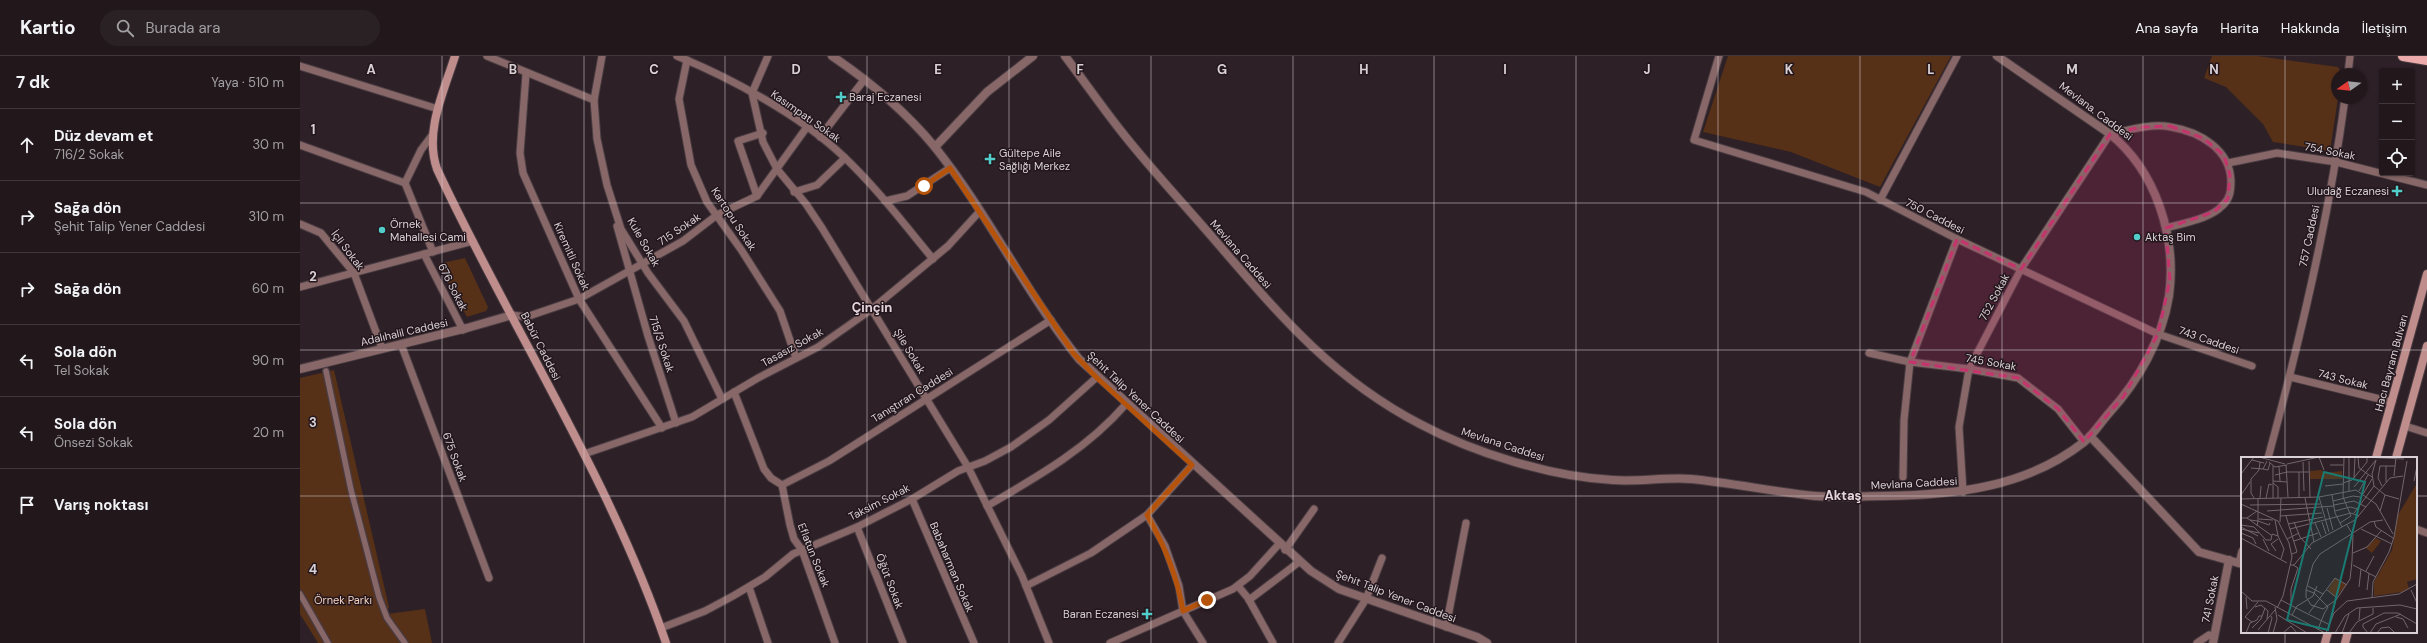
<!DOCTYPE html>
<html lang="tr">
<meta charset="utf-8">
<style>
:root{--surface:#22181c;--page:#2a2125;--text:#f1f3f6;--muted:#a2a0a3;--line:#3f373b}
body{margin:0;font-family:"DM Sans",sans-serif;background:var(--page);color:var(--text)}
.controls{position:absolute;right:12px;top:12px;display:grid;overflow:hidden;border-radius:4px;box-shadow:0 1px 3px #0004}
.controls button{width:36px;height:36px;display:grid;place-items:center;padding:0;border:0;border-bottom:1px solid var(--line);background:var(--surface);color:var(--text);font:20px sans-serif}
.compass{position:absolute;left:2031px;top:12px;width:36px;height:36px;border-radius:50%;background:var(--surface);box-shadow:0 1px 3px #0004;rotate:256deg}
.stop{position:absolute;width:12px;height:12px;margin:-9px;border:3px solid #b45309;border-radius:50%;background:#fff}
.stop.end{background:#b45309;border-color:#fff;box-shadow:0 1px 4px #0008}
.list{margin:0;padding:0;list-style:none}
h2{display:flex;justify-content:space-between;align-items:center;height:52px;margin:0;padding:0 16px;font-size:17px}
h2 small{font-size:13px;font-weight:400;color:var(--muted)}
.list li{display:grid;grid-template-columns:26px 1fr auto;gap:12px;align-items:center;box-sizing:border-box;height:72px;padding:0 16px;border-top:1px solid var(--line)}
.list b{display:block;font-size:15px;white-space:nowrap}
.list p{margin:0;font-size:13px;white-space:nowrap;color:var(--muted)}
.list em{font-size:13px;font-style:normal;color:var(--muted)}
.icon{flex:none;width:22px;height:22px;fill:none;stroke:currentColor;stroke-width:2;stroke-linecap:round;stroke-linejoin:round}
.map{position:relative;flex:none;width:2127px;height:587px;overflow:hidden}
header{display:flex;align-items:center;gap:24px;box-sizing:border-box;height:56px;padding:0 20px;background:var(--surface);border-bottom:1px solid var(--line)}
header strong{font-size:19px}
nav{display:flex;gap:22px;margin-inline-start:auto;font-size:14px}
.search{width:280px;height:36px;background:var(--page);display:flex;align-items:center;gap:10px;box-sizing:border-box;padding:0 14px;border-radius:22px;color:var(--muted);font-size:15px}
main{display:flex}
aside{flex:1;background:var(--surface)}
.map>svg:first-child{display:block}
.green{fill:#573018}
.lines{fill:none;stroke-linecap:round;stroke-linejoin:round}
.pedestrian-casing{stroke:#493c42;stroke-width:8}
.minor-casing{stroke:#493c42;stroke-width:9}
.tertiary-casing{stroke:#493c42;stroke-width:10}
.secondary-casing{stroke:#493c42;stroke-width:10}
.primary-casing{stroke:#493c42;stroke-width:12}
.pedestrian{stroke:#876767;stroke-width:5.5}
.minor{stroke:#876767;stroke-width:7}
.tertiary{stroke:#876767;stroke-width:8}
.secondary{stroke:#c08d8d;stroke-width:8}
.primary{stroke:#ecaaaa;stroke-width:10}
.route{stroke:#b45309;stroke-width:5}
.marked{fill:#c5346d;fill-opacity:0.2;stroke:#c5346d;stroke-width:3;stroke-dasharray:8 5;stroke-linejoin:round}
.grid{fill:none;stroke:#d9d1d4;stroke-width:1;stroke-opacity:0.55}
.poi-dot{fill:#53cdca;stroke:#23171d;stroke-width:1.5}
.labels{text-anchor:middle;stroke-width:3;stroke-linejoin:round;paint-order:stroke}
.poi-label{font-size:11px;fill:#d9d1d4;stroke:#23171d;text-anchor:start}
.street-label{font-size:11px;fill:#d9d1d4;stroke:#23171d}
.park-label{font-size:11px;fill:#f7d3bf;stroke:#23171d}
.quarter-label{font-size:13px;font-weight:bold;fill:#e6d5dc;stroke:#23171d}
.inset-road{fill:none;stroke:#72676c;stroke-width:1}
.view{fill:#197b73;fill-opacity:0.15;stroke:#197b73;stroke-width:2}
.inset-edge{fill:none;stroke:#d9d1d4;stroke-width:2}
.grid-label{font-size:13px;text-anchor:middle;font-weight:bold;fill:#d9d1d4;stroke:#23171d;stroke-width:3;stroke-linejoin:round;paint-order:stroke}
</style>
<header>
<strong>Kartio</strong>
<div class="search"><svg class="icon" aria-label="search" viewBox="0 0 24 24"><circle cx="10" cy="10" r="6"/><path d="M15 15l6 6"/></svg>Burada ara</div>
<nav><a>Ana sayfa</a><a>Harita</a><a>Hakkında</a><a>İletişim</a></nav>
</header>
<main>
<aside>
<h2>7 dk<small>Yaya · 510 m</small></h2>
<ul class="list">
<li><svg class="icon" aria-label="ahead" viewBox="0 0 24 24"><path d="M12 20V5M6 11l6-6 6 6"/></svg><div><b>Düz devam et</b><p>716/2 Sokak</p></div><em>30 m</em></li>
<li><svg class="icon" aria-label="right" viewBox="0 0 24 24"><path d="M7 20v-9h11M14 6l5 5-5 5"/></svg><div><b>Sağa dön</b><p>Şehit Talip Yener Caddesi</p></div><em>310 m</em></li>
<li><svg class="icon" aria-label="right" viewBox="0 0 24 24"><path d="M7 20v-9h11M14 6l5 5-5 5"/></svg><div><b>Sağa dön</b></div><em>60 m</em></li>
<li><svg class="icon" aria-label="left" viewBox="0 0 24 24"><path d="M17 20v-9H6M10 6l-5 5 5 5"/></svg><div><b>Sola dön</b><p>Tel Sokak</p></div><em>90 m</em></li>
<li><svg class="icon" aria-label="left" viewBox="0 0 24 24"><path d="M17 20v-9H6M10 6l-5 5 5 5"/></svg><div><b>Sola dön</b><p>Önsezi Sokak</p></div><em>20 m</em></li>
<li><svg class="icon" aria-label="arrive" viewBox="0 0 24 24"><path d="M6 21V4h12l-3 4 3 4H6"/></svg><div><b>Varış noktası</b></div></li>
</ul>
</aside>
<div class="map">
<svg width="2127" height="587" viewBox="0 0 2127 587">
<rect width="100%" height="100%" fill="#2d2026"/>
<g class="green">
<path d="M1428 0H1651L1580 131 1491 96 1403 76Z"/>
<path d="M1912 0H1957L2038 11 2042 18H2037L2038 42 2030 95 1973 86 1963 68 1926 31 1904 22Z"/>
<path d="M165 202 188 251 186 255 167 261 138 208Z"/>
<path d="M34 314 89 551 87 558 125 553 132 587H18L0 558V322Z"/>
</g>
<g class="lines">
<defs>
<g id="pedestrian">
<path d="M26 315 51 434 79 541 87 562 105 587"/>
<path d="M0 538 28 587"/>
</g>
<g id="minor">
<path d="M187 0 294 44"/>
<path d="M302 0 294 44 297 83 307 129 321 173 348 217 384 265 422 343"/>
<path d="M377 0C431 22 501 60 543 100 576 131 604 168 633 203"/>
<path d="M468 0 452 37 463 86 477 113 506 148 522 172 668 411 722 520 749 587"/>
<path d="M1419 0 1394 84 1566 136 1657 183 1858 278 1952 310"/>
<path d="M387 4 379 43 391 109 407 146 442 195 480 255 496 302"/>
<path d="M0 10 138 53"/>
<path d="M226 18 220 97 223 117 279 243 362 372"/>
<path d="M2048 18 2050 0"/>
<path d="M520 81 564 24"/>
<path d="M0 89 105 127"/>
<path d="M1928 107 1977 97 2036 106 2127 129"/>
<path d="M105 127 133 196"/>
<path d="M105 127 121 94 133 78"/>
<path d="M494 136 517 129 545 102"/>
<path d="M457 140 438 85 463 77"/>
<path d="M1580 144 1657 0"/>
<path d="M585 145 607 140 650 112"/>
<path d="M0 168 21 177 54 217 82 292"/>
<path d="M317 170 348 280 376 367"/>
<path d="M124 198 163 274"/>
<path d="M0 231 173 185"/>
<path d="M212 259 226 261 279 243 383 185 417 159 457 140 507 71"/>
<path d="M101 288 189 522"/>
<path d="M1569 297 1610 306 1669 313 1718 322 1758 353 1784 386"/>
<path d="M1990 321 2092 346"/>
<path d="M434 336 464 413 471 422 482 429"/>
<path d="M2105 370 2127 377"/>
<path d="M284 398 392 361 458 322 518 291 572 253 648 190 680 155"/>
<path d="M1968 402C2000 284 2029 163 2045 42"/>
<path d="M1603 421 1604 364 1610 306 1657 183"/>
<path d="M482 429 529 405 751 264"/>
<path d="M482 429 490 469 494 483 502 494 535 587"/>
<path d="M1663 436 1659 371 1669 313 1721 213 1810 78C1829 74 1851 67 1871 71 1900 76 1930 93 1931 125 1931 135 1930 143 1922 150 1910 163 1883 167 1866 172"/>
<path d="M612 443 674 587"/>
<path d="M687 450C737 421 787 393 826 348"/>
<path d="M847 459 865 490 879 530 883 555 903 587"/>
<path d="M557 471 603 587"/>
<path d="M2116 473 2127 477"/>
<path d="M985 494 1014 453"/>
<path d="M1939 507 1942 495"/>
<path d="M726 530 791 497 847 459 892 409"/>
<path d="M938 530 948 542 973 587"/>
<path d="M449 531 468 587"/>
<path d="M949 544 999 506"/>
<path d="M1146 571 1166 467"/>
<path d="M361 572 405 555 433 540 465 521 493 498 557 471 612 443 658 415 685 405 711 391 749 364 797 321"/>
<path d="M810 587 933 533 950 520 979 488"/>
<path d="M1038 587 1066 543 1082 502"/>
<path d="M1897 587 1909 579"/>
</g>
<g id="tertiary">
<path d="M532 0C569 25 605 55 634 90 688 157 725 236 779 303L1011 515 1039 533 1177 581 1187 587"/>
<path d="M765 0C784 25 802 51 821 75 850 112 882 146 913 182 977 256 1030 321 1120 368 1174 397 1252 421 1313 424 1339 426 1365 421 1391 423 1433 427 1474 436 1515 440 1538 442 1562 440 1585 440 1656 439 1727 431 1784 386 1794 378 1801 366 1810 356 1839 324 1862 283 1869 240 1877 181 1856 115 1810 78L1697 0"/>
<path d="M635 91 687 36 733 0"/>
<path d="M0 313 167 272 212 259"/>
<path d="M1790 380 1899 496 1942 508"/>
<path d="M1913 587 1929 504"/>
</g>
<g id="secondary">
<path d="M155 0C144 35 124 76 137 113 211 272 309 420 366 587"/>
<path d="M2076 402 2127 218"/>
<path d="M2096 402 2127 290"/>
<path d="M2025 587 2028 576"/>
<path d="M2045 587 2048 576"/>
</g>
<path id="primary" d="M2103 0 2127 4"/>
</defs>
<use href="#pedestrian" class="pedestrian-casing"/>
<use href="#minor" class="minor-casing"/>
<use href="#tertiary" class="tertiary-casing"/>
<use href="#secondary" class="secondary-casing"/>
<use href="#primary" class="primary-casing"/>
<use href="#pedestrian" class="pedestrian"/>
<use href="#minor" class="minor"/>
<use href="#tertiary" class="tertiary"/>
<use href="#secondary" class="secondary"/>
<use href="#primary" class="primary"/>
</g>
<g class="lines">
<path class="route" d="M624 130 650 112 774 298 796 321 892 409 847 459C865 490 877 519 883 555L907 544"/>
</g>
<path class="marked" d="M1870 70 1903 82 1924 99 1930 119 1928 143 1914 156 1866 172 1870 224 1858 278 1824 340 1784 386 1758 353 1718 322 1610 306 1657 183 1721 213 1810 78 1841 71Z"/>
<path class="grid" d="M142 0V587M284 0V587M425 0V587M567 0V587M709 0V587M851 0V587M993 0V587M1134 0V587M1276 0V587M1418 0V587M1560 0V587M1702 0V587M1843 0V587M1985 0V402M0 147H2127M0 294H2127M0 440H1942M2116 440H2127M1985 576V587"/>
<g class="poi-dot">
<path d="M539 35h4v4h4v4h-4v4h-4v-4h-4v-4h4z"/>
<path d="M688 97h4v4h4v4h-4v4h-4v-4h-4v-4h4z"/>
<path d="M2095 129h4v4h4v4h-4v4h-4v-4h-4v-4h4z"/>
<circle cx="82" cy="174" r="4"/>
<circle cx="1837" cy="181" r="4"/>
<path d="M845 552h4v4h4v4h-4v4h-4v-4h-4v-4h4z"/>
</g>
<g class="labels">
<g class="poi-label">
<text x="549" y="45">Baraj Eczanesi</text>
<text x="699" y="101">Gültepe Aile<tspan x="699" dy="13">Sağlığı Merkez</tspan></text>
<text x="2089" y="139" text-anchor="end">Uludağ Eczanesi</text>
<text x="90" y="172">Örnek<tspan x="90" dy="13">Mahallesi Cami</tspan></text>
<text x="1845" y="185">Aktaş Bim</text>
<text x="839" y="562" text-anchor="end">Baran Eczanesi</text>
</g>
<g class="street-label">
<text transform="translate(1796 55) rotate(37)" y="4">Mevlana. Caddesi</text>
<text transform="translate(506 60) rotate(35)" y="4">Kasımpatı Sokak</text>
<text transform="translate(2030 95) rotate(11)" y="4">754 Sokak</text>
<text transform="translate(1635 160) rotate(27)" y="4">750 Caddesi</text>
<text transform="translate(434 163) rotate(57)" y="4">Kartopu Sokak</text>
<text transform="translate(379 173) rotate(-34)" y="4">715 Sokak</text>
<text transform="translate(2009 180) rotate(-78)" y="4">757 Caddesi</text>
<text transform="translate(344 186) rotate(60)" y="4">Kule Sokak</text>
<text transform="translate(48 194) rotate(53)" y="4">İçli Sokak</text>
<text transform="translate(941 198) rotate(49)" y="4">Mevlana Caddesi</text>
<text transform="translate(272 200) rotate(66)" y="4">Kiremitli Sokak</text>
<text transform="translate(153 231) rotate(63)" y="4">676 Sokak</text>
<text transform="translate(1694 241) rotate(-62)" y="4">752 Sokak</text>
<text transform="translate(104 276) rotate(-13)" y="4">Adalıhalil Caddesi</text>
<text transform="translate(1909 284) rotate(19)" y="4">743 Caddesi</text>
<text transform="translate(362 288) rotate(72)" y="4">715/3 Sokak</text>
<text transform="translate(241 290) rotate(63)" y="4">Babür Caddesi</text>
<text transform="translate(492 291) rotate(-29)" y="4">Tasasız Sokak</text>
<text transform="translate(610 295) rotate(59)" y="4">Şile Sokak</text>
<text transform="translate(1691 306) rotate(10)" y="4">745 Sokak</text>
<text transform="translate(2091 307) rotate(-75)" y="4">Hacı Bayram Bulvarı</text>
<text transform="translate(2043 323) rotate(14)" y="4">743 Sokak</text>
<text transform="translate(612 339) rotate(-32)" y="4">Tanıştıran Caddesi</text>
<text transform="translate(836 341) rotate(43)" y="4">Şehit Talip Yener Caddesi</text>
<text transform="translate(1203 388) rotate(18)" y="4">Mevlana Caddesi</text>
<text transform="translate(155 401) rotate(70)" y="4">675 Sokak</text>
<text transform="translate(1614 427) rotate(-3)" y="4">Mevlana Caddesi</text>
<text transform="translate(579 446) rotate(-27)" y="4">Taksim Sokak</text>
<text transform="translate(514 499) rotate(68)" y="4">Eflatun Sokak</text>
<text transform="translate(652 511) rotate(67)" y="4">Babaharman Sokak</text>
<text transform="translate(590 525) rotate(69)" y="4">Öğüt Sokak</text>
<text transform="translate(1096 540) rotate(21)" y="4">Şehit Talip Yener Caddesi</text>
<text transform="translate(1910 543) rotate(-79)" y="4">741 Sokak</text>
</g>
<g class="park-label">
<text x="43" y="548">Örnek Parkı</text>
</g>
<g class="quarter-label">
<text x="572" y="256">Çinçin</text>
<text x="1543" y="444">Aktaş</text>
</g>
</g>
<g transform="translate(1941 401)">
<rect width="176" height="176" fill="#2d2026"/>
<path d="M81 13 82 16 101 14V22H69V14ZM176 26V122L166 125 168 131 161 135 133 139V125L151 93 157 58ZM135 81 140 84 131 96 125 91ZM94 121 105 128 95 140 87 133Z" fill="#573018"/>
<path class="inset-road" d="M18 0 44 7M78 0 83 13M103 0 102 40 110 59M117 0 118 11 131 20M121 0 163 2M11 3 23 6M135 3 131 17 133 29 144 38 158 42M68 4 69 41M28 5 34 10 46 8M62 5 63 34M46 7 78 0M45 8 47 40M89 8H102M32 9V24M139 9 137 21 141 29M139 9H154M38 10 39 24M10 11 22 12 26 4M22 12 27 13 29 6M46 15H68M58 15V40M0 17 13 0M34 18 46 15M153 19 155 0M113 21 114 0M10 22 18 13 19 5M10 22V36L13 41M32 24V41M32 24 46 25M173 24 176 9M145 25V9M32 26 37 30V41M102 26 111 23 126 5V0M84 29 102 27M113 30 135 3M108 34V0M118 34 127 18M122 37 131 22M0 38 9 25M91 38 94 56 101 70M78 40 88 75M19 41 20 29M25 41 28 27 31 28M64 41 73 85M0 42 78 40 115 33 135 47 152 77M17 42V64L28 68 29 66M92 44 112 39 119 40M0 47 37 64 48 86 51 100 42 139 36 151M9 48 79 47M93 48 113 44 125 50M86 51 92 73M26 54 93 49M94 54 109 50 117 52M139 54 144 38M113 56 133 29M39 59 81 56M45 59 56 95 51 97M0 61H6L30 78M6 61 16 54M18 62 32 63M9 63 17 64 16 69M34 63 37 79 43 92 40 102M133 64 135 70 152 81M39 65 40 41M53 65 59 80 70 92M81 65 85 77M74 66 80 80M99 66 110 59M47 67 82 60M0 68 13 70 25 83H30L31 77 37 79M106 68 112 78 111 104M0 70 17 79M0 72 18 76M49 72 110 56 118 59M120 72 151 87M0 76 12 81 15 87M0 81 46 106M22 82 28 94M46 82 58 76M53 84 77 76M35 94 30 87 37 82M112 96 126 90 140 74M111 104 109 122 95 143 82 152 70 148 65 140V133L72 107 79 97 129 65 142 63M49 108H53L71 86 114 63 149 21 162 19M112 108 135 120M125 114 133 99M67 129 82 137M118 130 120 112M65 133 73 136 87 150 83 157M86 133 96 141M126 133 128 116M170 133 176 146M0 134 11 144H25L84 176M5 140 6 152M131 141 132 125 148 95 153 80 166 4M40 143 55 151M66 143 72 139 76 129M50 148V132L57 111 52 108M14 150 20 148 27 154 26 162M55 151 89 168M68 156 94 121 106 128M37 158 66 176M51 158 56 149 66 143M155 160 162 162 167 171M118 163 119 151M11 165 4 160 17 145M11 171 20 162 24 151M77 172 83 157M17 173 34 153M5 176 9 166 16 163 18 159H21M27 176 31 161 30 159M32 176 36 162 34 150M42 176 50 169 56 176M85 176 93 156 106 144 158 137 176 127M94 176 104 159 116 151 159 148 176 152M101 176 108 157M108 176 116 165 132 157V151M127 176 122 170V167L143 156H157L176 167M129 176 135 167 160 157M136 176 140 171 148 170 154 176"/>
<path class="view" d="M83 15 124 25 87 173 46 163Z"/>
<rect width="176" height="176" class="inset-edge"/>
</g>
<g class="grid-label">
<text x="71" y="18">A</text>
<text x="213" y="18">B</text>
<text x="354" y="18">C</text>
<text x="496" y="18">D</text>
<text x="638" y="18">E</text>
<text x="780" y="18">F</text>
<text x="922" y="18">G</text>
<text x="1064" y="18">H</text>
<text x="1205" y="18">I</text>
<text x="1347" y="18">J</text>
<text x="1489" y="18">K</text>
<text x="1631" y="18">L</text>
<text x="1772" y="18">M</text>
<text x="1914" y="18">N</text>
<text x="13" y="78">1</text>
<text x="13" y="225">2</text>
<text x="13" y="371">3</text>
<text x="13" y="518">4</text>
</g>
</svg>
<div class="controls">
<button>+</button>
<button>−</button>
<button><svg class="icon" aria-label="locate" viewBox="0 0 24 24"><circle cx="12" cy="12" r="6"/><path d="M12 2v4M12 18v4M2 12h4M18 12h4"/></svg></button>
</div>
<svg class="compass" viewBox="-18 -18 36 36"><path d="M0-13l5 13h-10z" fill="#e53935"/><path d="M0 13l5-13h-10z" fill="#a2a0a3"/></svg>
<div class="stop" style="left:624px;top:130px"></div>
<div class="stop end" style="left:907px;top:544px"></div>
</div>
</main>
